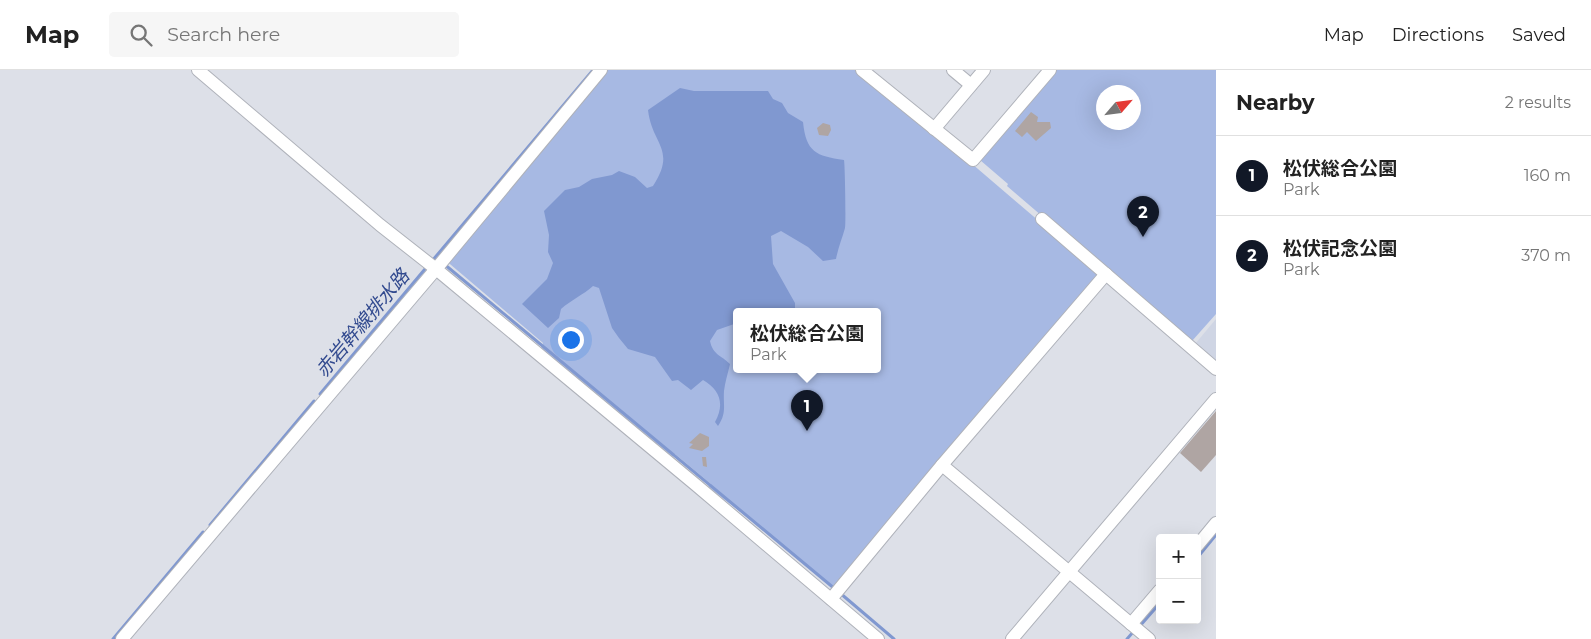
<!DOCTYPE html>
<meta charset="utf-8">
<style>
:root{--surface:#fff;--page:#f6f6f6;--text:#222;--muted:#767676;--line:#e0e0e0;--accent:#111827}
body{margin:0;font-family:Montserrat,"Noto Sans JP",sans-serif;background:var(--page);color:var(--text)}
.controls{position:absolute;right:15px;bottom:15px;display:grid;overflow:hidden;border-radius:5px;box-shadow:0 5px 20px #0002}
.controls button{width:45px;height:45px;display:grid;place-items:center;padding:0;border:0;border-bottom:1px solid var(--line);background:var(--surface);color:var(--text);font:25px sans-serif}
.compass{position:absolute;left:1096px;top:15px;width:45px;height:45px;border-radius:50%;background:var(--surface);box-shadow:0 5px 20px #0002;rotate:62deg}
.you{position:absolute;left:570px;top:269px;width:18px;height:18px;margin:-12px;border:4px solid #fff;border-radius:50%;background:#1a73e8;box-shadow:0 0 0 8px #1a73e833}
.badge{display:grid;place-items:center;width:32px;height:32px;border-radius:50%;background:var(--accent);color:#fff;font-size:16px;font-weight:700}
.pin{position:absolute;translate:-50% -41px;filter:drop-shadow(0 1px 2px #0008)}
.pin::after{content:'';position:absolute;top:26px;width:18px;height:15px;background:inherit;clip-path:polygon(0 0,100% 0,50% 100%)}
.popup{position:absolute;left:733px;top:238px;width:148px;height:65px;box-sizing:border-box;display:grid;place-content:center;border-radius:5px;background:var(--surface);filter:drop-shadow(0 1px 4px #0005);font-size:16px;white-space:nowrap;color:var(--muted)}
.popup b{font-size:19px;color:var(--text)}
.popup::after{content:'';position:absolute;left:50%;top:100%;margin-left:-10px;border:10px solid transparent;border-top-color:var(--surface)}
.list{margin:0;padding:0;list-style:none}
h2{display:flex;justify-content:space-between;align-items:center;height:65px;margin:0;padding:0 20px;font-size:21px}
h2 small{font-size:16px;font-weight:400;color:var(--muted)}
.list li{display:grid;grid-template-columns:32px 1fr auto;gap:15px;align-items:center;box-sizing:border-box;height:80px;padding:0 20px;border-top:1px solid var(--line)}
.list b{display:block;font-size:19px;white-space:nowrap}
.list p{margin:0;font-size:16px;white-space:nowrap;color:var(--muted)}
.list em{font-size:16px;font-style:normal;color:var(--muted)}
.icon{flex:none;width:28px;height:28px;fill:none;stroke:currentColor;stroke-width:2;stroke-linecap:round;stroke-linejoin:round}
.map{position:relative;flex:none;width:1216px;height:569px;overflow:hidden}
header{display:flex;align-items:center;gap:30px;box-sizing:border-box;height:70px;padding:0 25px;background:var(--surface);border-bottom:1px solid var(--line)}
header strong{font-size:24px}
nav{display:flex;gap:28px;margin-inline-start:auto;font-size:18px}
.search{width:350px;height:45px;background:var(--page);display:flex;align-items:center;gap:12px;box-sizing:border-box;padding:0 18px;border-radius:5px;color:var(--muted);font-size:19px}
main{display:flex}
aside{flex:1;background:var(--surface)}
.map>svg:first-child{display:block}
.built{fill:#cfd5e4}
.green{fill:#a7b9e3;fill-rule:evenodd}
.water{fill:#8098d0}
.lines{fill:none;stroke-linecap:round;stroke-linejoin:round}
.stream{stroke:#8098d0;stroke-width:3}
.building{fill:#afa5a3}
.minor-casing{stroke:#afb2ba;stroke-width:14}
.minor{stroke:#fff;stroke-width:12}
.labels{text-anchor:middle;stroke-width:4.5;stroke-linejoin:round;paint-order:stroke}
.water-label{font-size:19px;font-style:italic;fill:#324a8f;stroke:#dde0e8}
</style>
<header>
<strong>Map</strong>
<div class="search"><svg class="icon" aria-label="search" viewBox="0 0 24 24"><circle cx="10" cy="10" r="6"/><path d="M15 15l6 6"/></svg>Search here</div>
<nav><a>Map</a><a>Directions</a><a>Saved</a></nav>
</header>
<main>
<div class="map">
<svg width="1216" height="569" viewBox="0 0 1216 569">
<rect width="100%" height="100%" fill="#dde0e8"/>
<path class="built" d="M1216 249V291L1195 274Z"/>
<g class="green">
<path d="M602 0H858L971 93 1101 204 833 517 773 467 708 417 711 414 675 384 672 387 541 278 543 273 444 189ZM737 242H877V300H737Z"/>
<path d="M1054 0H1216V244L1192 271 1181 265 1007 116 1008 114 980 90ZM1104 22H1134V52H1104Z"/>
</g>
<path class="water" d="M680 18 694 21H768L773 29 782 33 788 43 803 52C806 82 816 86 844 90 845 95 846 153 845 158 842 169 838 178 836 189L823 191 808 177 781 161 771 166 773 194 795 233V242H737V253L717 260 710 271C713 285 721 285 730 294 728 303 725 312 724 321 723 336 727 343 718 356L715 352C725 334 720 320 703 310L691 320 678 310 672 311 655 287 628 279 619 268 612 258 599 218 593 216C583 225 571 230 561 239L559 248 548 258 522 234 547 209 553 193 548 182 549 165 544 141 565 120 579 117 592 109 612 105 619 101 635 107 647 118 653 116C677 79 652 75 648 40Z"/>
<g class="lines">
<g class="stream">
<path d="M432 191 593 0"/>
<path d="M444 194 835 519"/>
<path d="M320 324 425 199"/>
<path d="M210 455 314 331"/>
<path d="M1197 488 1216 465"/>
<path d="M840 523 894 569"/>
<path d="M1139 557 1160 533"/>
<path d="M113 569 203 462"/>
<path d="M1127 569 1134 561"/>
</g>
</g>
<g class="building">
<path d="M1031 42 1038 47 1037 52H1050L1051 58 1036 71 1027 62 1022 67 1015 61Z"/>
<path d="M823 53 830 55 831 60 828 66 819 65 817 58Z"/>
<path d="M1216 341V385L1201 402 1180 383Z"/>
<path d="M700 363 709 367V376L702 381 689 378 693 374 689 373Z"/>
<path d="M702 387H706L707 397 703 396Z"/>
</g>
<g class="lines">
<defs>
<g id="minor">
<path d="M198 0 380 155 436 199 696 415 878 569"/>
<path d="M862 0 973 90 1050 0"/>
<path d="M953 0 971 15"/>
<path d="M934 59 984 0"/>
<path d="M1042 149 1216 299"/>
<path d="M942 395 1149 569"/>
<path d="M1197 476 1216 453"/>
<path d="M831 529 942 395 1106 204"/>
<path d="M1131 554 1160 520"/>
<path d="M122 569 436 199 601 0"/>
<path d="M1012 569 1216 329"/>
</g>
</defs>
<use href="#minor" class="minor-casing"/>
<use href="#minor" class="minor"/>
</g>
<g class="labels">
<g class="water-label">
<text transform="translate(362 253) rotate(-50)" y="7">赤岩幹線排水路</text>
</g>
</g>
</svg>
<div class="controls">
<button>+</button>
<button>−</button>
</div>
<svg class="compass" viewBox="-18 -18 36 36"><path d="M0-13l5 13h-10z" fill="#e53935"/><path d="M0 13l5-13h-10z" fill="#767676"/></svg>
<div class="you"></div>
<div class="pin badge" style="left:807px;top:361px">1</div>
<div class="popup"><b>松伏総合公園</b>Park</div>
<div class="pin badge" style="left:1143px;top:167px">2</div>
</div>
<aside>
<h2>Nearby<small>2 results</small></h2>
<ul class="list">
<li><span class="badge">1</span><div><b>松伏総合公園</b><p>Park</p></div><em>160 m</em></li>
<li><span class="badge">2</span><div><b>松伏記念公園</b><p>Park</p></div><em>370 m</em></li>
</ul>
</aside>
</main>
